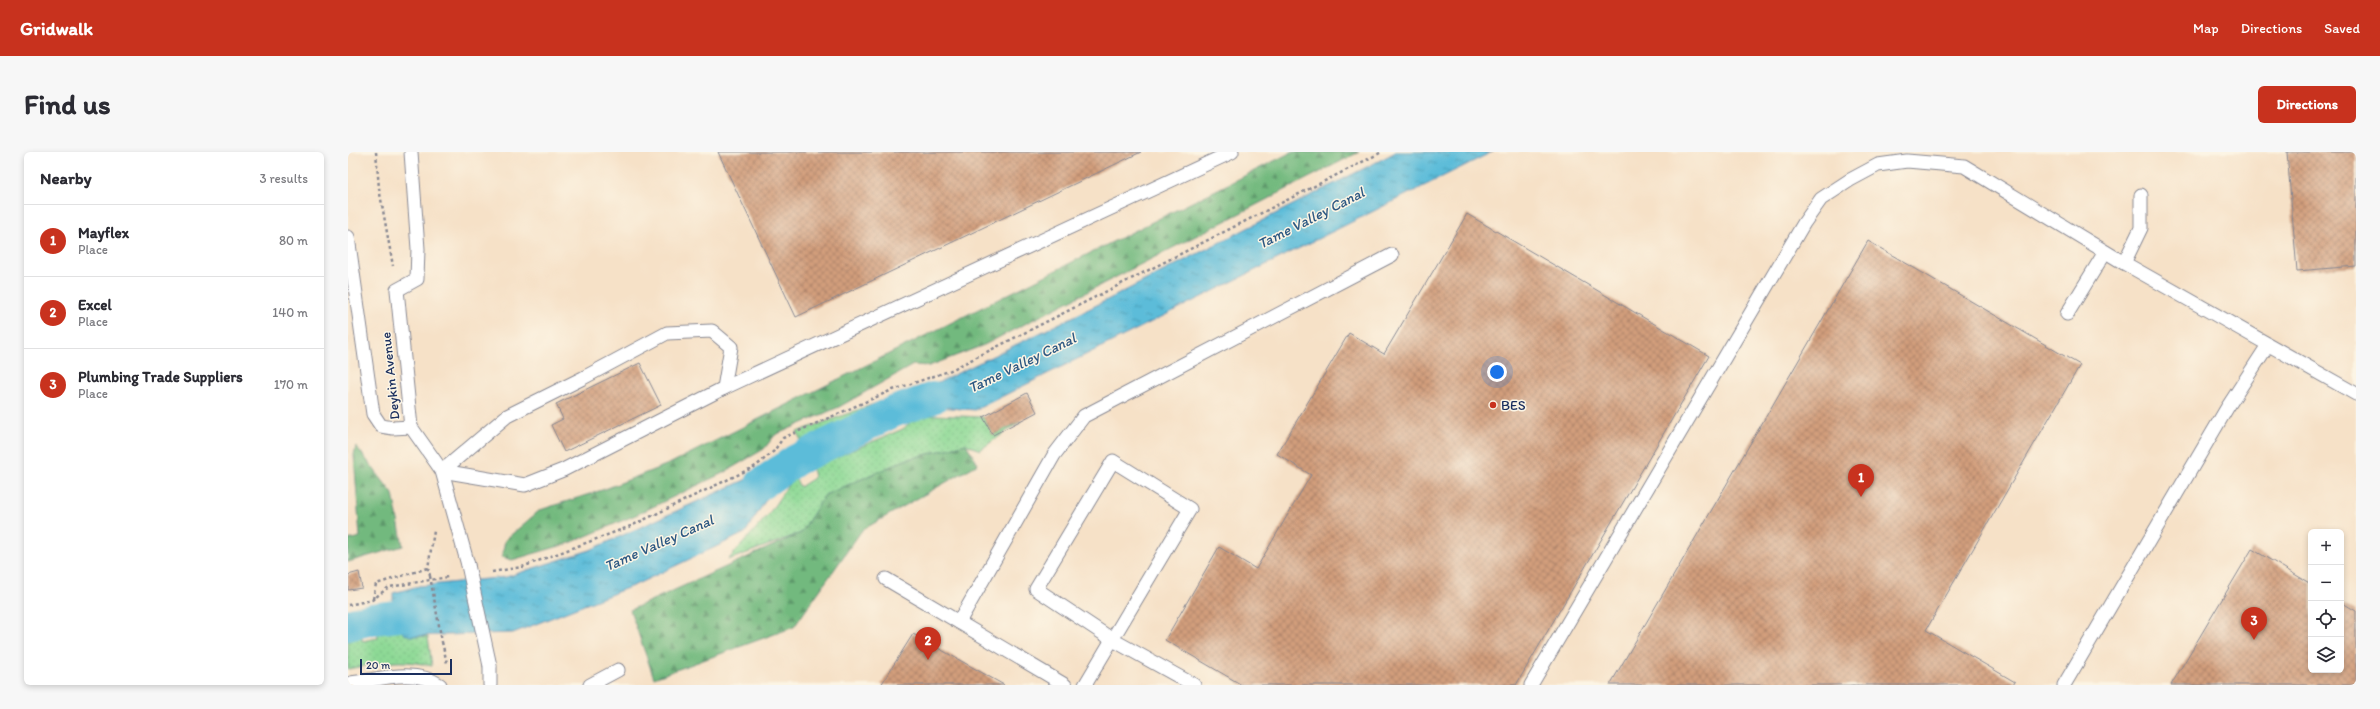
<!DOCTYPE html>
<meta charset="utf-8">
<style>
:root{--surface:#fff;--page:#f7f7f7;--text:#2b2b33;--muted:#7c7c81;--line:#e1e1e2;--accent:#c8321e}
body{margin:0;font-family:Itim,sans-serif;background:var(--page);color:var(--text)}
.controls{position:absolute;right:12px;bottom:12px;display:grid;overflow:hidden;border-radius:6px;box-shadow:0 2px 6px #0003}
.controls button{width:36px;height:36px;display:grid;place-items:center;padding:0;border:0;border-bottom:1px solid var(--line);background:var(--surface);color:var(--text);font:20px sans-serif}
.scale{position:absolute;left:12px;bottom:10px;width:92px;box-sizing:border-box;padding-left:4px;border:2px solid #1b2f5e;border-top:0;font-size:11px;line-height:14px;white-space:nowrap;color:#1b2f5e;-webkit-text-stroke:3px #fcf5e5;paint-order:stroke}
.you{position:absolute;left:1149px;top:220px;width:14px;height:14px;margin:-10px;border:3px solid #fff;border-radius:50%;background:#1a73e8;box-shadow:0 0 0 6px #1a73e833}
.badge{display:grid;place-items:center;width:26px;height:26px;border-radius:50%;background:var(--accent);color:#fff;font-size:13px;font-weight:700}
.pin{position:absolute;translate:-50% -33px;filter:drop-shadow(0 1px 2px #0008)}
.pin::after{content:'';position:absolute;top:21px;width:14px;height:12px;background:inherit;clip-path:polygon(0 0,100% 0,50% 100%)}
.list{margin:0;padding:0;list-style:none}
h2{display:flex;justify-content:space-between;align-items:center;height:52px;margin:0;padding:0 16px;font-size:17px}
h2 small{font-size:13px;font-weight:400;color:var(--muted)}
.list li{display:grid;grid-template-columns:26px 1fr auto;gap:12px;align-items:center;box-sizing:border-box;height:72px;padding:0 16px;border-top:1px solid var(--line)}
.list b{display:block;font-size:15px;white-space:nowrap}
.list p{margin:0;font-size:13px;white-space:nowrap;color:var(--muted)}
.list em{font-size:13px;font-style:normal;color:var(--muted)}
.icon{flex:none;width:22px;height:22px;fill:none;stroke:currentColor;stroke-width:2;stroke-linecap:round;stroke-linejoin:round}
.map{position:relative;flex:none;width:2008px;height:533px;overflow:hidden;border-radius:6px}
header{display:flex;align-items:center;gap:24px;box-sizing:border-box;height:56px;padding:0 20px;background:var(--accent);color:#fff}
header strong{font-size:19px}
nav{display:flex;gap:22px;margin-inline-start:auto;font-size:14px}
.intro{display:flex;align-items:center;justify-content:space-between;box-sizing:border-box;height:96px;padding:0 24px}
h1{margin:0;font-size:28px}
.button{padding:10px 18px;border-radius:6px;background:var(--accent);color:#fff;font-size:14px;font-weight:700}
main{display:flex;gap:24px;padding:0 24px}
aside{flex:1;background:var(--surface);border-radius:6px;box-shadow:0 2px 6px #0003}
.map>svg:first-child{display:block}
.grass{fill:url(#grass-dots);stroke:#54847a}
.forest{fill:url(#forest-firs);stroke:#46746e}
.water{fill:url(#water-ripples);stroke:#3b769c}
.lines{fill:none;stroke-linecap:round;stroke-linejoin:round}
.canal{stroke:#5bbcd9;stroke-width:32}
.building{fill:url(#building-cross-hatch)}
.service-casing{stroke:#888892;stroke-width:15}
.path{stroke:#888892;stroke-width:2.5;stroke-dasharray:3 3;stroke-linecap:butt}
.service{stroke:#fff;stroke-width:13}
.service-bridge-casing{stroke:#888892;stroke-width:15;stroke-linecap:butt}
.path-bridge{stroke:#888892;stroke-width:2.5;stroke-dasharray:3 3;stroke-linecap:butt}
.service-bridge{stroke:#fff;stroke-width:13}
.poi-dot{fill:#c8321e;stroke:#fcf5e5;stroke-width:1.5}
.labels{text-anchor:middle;stroke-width:3;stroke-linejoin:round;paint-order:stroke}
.street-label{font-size:14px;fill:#1b2f5e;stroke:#fcf5e5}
.poi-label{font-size:14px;fill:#1b2f5e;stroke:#fcf5e5;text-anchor:start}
.water-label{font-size:15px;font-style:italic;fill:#2e5983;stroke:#fcf5e5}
</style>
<header>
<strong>Gridwalk</strong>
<nav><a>Map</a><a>Directions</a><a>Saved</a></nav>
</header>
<div class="intro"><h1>Find us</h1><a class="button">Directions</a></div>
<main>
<aside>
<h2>Nearby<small>3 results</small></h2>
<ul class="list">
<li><span class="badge">1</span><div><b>Mayflex</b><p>Place</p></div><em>80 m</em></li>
<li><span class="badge">2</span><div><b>Excel</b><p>Place</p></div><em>140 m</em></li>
<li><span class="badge">3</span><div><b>Plumbing Trade Suppliers</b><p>Place</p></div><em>170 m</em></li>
</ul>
</aside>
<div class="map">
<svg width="2008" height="533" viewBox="0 0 2008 533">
<defs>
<pattern id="grass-dots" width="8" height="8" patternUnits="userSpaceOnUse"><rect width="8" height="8" fill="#8dd995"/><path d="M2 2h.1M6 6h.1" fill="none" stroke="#79bb83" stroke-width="1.8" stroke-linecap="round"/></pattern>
<pattern id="forest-firs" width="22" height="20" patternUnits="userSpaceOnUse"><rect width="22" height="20" fill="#72b97e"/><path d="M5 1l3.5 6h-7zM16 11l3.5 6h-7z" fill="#5d976a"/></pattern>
<pattern id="water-ripples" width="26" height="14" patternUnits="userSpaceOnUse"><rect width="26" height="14" fill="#5bbcd9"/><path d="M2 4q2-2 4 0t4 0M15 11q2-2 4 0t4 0" fill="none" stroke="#4a99b3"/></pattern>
<pattern id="building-cross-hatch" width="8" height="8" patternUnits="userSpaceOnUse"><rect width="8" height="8" fill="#d29e7c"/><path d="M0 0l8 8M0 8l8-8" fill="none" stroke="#aa8169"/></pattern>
</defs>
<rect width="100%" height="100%" fill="#fcf5e5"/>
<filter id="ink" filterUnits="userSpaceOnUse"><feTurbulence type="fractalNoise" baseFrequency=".025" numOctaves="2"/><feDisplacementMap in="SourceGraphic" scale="8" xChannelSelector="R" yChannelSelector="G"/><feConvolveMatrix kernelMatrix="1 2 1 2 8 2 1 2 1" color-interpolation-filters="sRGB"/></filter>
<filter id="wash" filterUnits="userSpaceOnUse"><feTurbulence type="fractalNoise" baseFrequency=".012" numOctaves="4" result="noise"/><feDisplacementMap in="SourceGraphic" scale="16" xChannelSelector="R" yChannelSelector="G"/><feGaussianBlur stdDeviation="0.9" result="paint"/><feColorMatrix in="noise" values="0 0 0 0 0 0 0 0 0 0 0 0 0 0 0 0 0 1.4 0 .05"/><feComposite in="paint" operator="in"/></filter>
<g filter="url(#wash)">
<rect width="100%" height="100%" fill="#f6e1c7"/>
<g class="grass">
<path d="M537 248 539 253 456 295 449 280Z"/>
<path d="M585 263 635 265 645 283 673 269 632 298 618 292 557 308 477 343 453 381 380 408 420 363 446 324 452 335 466 326 464 315 555 277 568 265Z"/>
<path d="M38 472 49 473 56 482 80 485 84 514C51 506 33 511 0 517V482L14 479V489L30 486 29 473Z"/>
</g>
<g class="forest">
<path d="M944 0H1011L636 193 581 214 565 213 491 255 427 283 416 297 375 321 290 362 222 391 164 408 154 405 157 388 192 358 257 337 323 311Z"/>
<path d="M618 292 630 312 514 378 446 475 306 526 282 458 453 381 477 343 557 308Z"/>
<path d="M8 294 45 342 55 394 0 410V388L12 385 6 303Z"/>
</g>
<g class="water">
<path d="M1048 0H1144L627 258 589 255 545 260 559 246 759 148Z"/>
<path d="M448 308 431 327 397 381 287 433 165 481 63 484 56 482 49 473 24 467 45 454V441L71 434 158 425 242 398 419 318Z"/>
</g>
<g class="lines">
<g class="canal">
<path d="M413 332 448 308 545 260 585 246"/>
<path d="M0 473 24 467 68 462"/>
</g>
</g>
<g id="blocks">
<g class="building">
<path d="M370 0H793L448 165Z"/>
<path d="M1939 0H2008V114L1949 119Z"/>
<path d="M1119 62 1361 204 1168 533H894L817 488 871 395 908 417 963 323 929 302 1001 181 1036 202Z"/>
<path d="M1520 89 1732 213 1578 478 1667 530 1665 533H1262Z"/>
<path d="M292 211 313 253 216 300 203 273 215 267 208 252Z"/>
<path d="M679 241 689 260 645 283 635 265Z"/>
<path d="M1904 397 1963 432V518H1993V450L2008 459V533H1823Z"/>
<path d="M11 420 14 436 0 438V423Z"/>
<path d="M565 482 656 533H533Z"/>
</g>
</g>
</g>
<g filter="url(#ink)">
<use href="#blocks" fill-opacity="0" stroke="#888892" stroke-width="1"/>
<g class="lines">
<defs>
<g id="service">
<path d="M63 0 70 97 69 127 49 138 63 275 94 319 120 413"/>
<path d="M0 85 25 262 33 274 45 276 63 275"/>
<path d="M1776 111 1793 76V43"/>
<path d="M1719 162 1757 100"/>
<path d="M364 179 383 195 376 236 215 318 177 333 94 319 159 264 235 226 319 181Z"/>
<path d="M376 236 884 0"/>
<path d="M538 427 717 533"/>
<path d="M611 470 706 303 736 264 1044 103"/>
<path d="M142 514V533"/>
<path d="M3 531C33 527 66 516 92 533"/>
<path d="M242 533 270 518"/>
<path d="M737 533 842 357 765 309 688 437 765 488 846 533"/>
<path d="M1183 533 1456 71 1473 47 1502 28 1530 13 1559 9 1616 14 1776 111 2008 242"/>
<path d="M1716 533 1879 256 1920 193"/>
</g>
</defs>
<use href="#service" class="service-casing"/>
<g class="path">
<path d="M28 0 31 36 45 114"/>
<path d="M144 420 174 415 283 374 408 314 426 299 435 286 542 239 601 219 1034 0"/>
<path d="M82 424 80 416 86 379"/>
<path d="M25 447 28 432 80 416"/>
<path d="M0 453 24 448 41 435 100 425"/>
<path d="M94 490 99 511"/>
</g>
<use href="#service" class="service"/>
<defs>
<path id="service-bridge" d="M120 413 142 514"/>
</defs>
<use href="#service-bridge" class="service-bridge-casing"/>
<path class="path-bridge" d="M82 424 94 490"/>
<use href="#service-bridge" class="service-bridge"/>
</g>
</g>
<circle class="poi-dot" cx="1145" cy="253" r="4"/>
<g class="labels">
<g class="street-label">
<text transform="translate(42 224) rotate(-96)" y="5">Deykin Avenue</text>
</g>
<g class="poi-label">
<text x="1153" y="258">BES</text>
</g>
<g class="water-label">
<text transform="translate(963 66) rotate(-27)" y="5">Tame Valley Canal</text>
<text transform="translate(674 211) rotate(-26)" y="5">Tame Valley Canal</text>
<text transform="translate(311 391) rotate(-24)" y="5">Tame Valley Canal</text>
</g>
</g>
</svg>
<div class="controls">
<button>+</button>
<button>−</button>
<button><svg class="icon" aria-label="locate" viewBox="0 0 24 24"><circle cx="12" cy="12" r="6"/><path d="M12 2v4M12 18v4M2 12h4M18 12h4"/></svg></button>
<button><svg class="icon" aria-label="layers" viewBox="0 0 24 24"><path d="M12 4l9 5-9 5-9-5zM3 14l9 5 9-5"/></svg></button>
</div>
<div class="scale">20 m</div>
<div class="you"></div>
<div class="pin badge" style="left:1513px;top:345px">1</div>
<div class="pin badge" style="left:580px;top:508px">2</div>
<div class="pin badge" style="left:1906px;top:488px">3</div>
</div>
</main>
